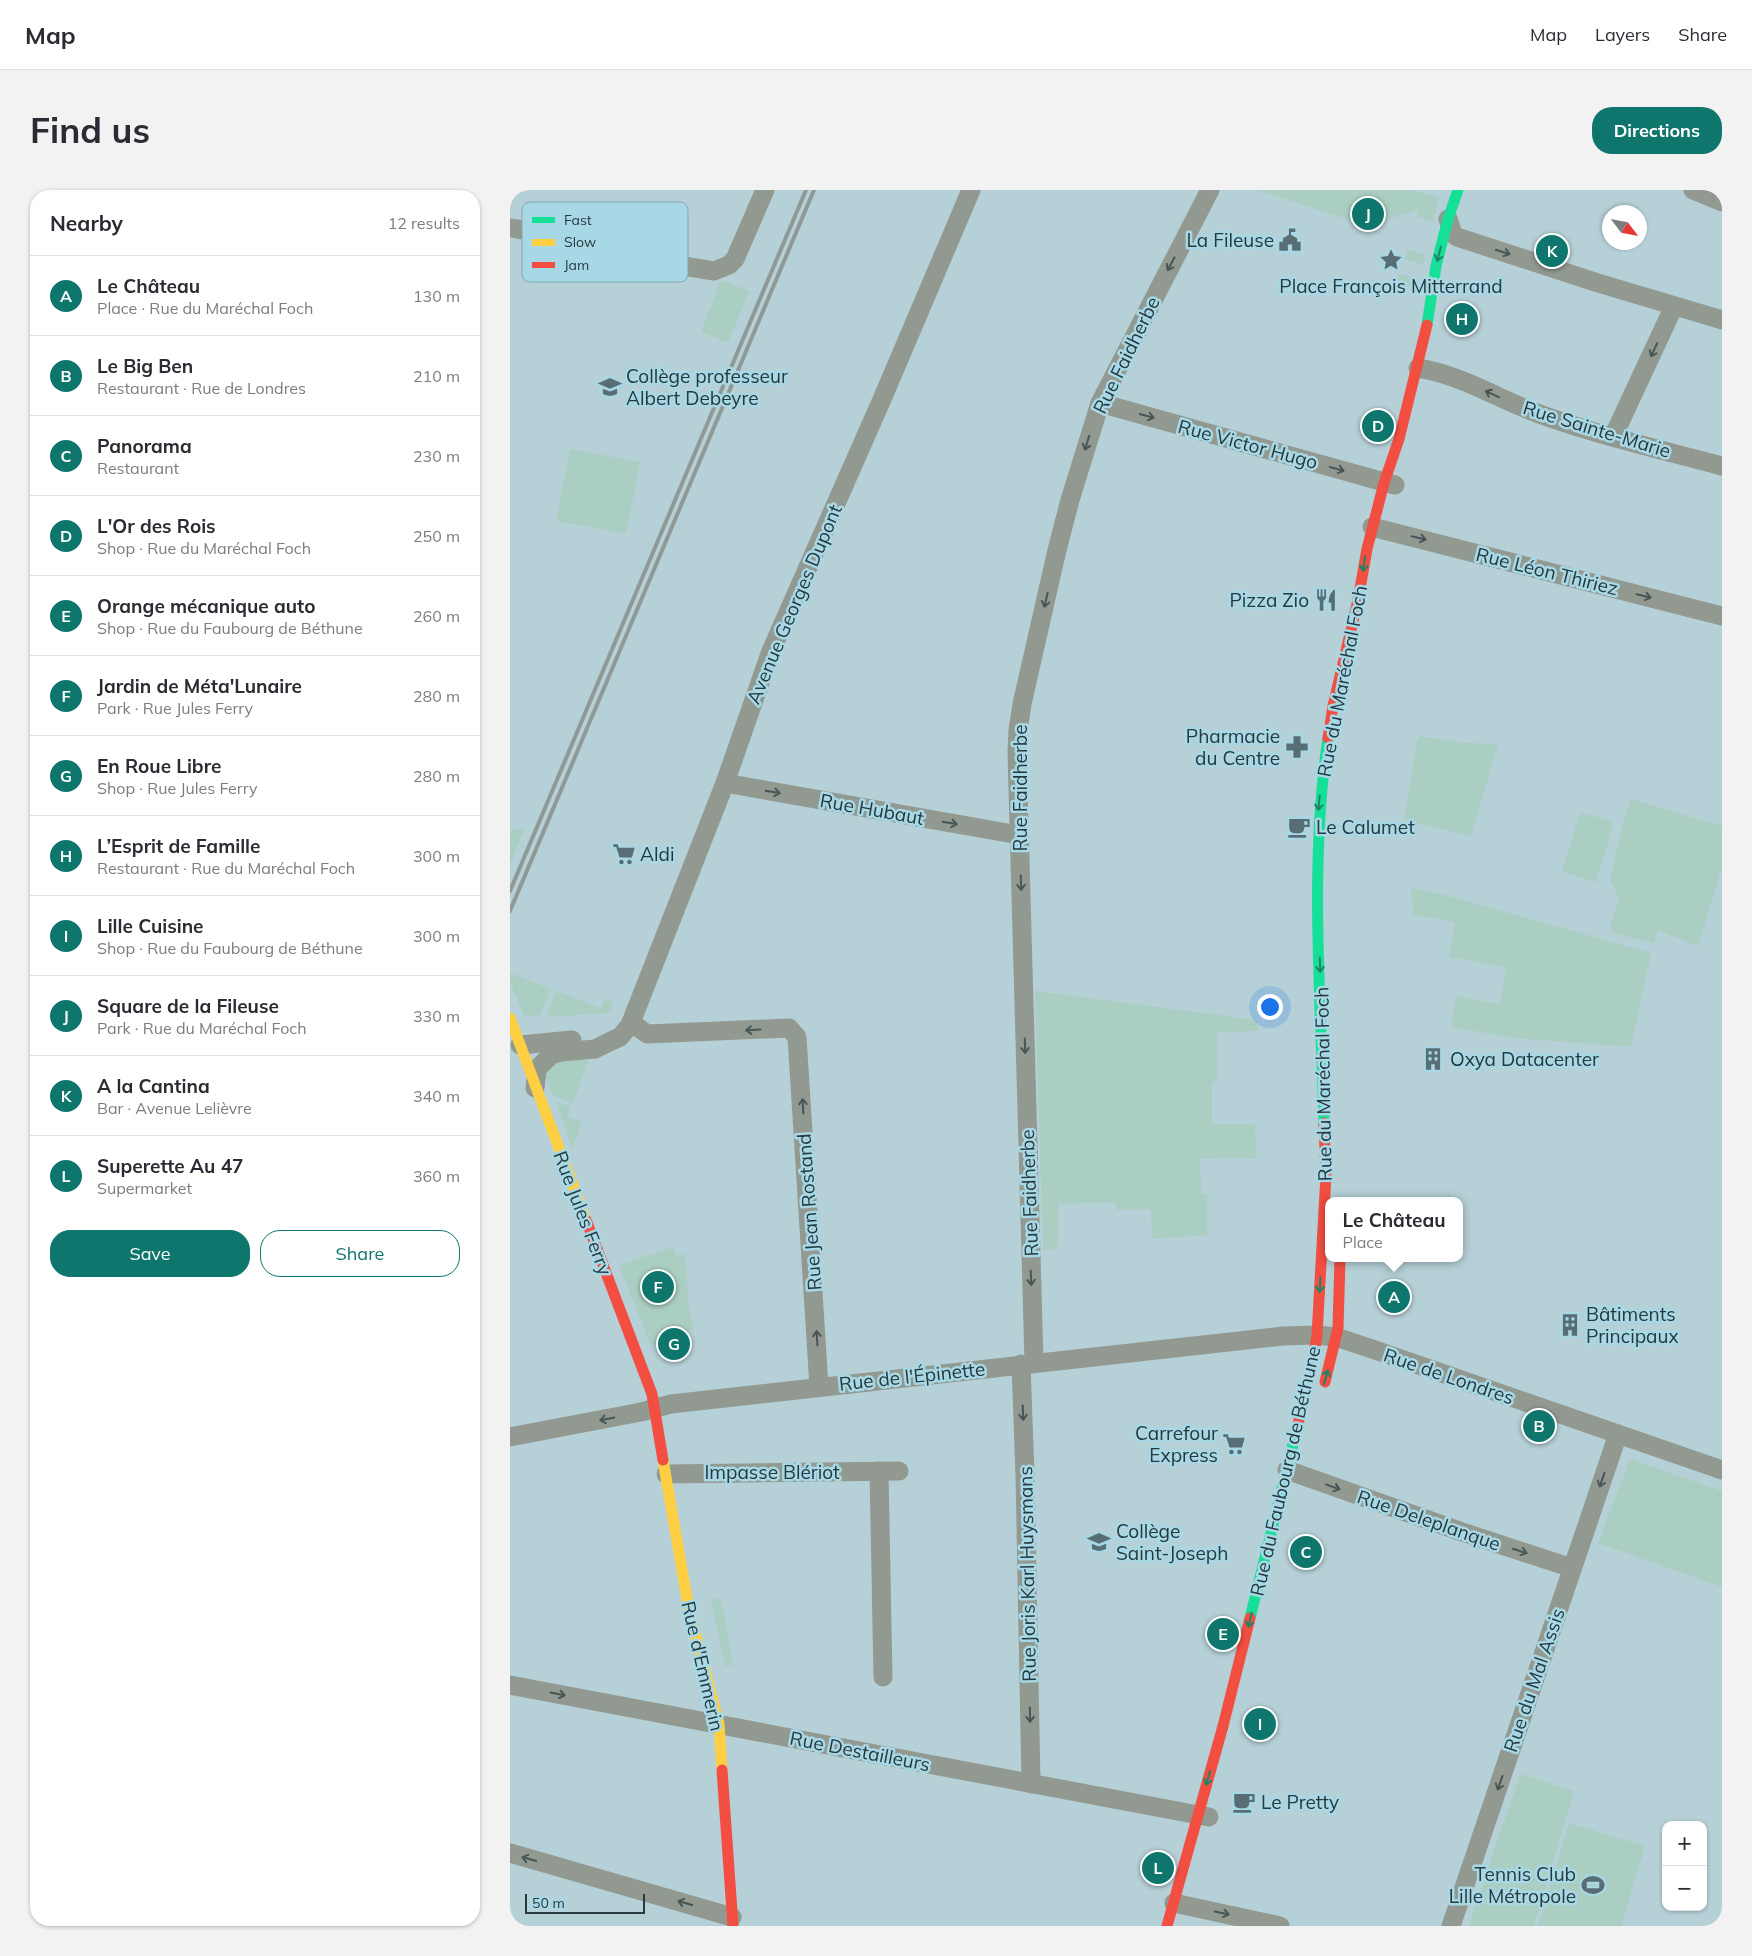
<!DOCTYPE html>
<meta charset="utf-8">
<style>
:root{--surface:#fff;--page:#f2f2f3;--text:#2b2b33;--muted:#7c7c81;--line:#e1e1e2;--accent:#0f766e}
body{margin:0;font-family:Mulish,sans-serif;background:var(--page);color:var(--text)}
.controls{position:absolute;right:15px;bottom:15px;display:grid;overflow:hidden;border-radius:10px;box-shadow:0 1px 4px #0004}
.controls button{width:45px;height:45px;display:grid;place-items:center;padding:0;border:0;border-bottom:1px solid var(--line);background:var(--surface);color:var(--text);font:25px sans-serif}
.compass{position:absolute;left:1092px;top:15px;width:45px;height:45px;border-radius:50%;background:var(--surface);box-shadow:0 1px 4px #0004;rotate:122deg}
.scale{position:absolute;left:15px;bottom:12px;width:120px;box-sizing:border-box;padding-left:5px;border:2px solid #25393e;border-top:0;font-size:14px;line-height:18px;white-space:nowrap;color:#25393e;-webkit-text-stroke:4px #a8d8e5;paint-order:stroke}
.you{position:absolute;left:759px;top:816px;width:18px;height:18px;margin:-12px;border:4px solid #fff;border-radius:50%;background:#1a73e8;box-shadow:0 0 0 8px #1a73e833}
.badge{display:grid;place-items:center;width:32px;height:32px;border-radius:50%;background:var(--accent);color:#fff;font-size:16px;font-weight:700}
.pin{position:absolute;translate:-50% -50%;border:2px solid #fff;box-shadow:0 1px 5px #0006}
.popup{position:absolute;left:815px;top:1007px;width:138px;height:65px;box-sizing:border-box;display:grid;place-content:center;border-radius:10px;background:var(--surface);filter:drop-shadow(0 1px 4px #0005);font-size:16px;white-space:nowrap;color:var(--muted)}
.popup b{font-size:19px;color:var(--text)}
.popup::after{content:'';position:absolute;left:50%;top:100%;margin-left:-10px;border:10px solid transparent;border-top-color:var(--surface)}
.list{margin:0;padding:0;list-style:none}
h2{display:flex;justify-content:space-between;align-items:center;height:65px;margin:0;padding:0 20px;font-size:21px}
h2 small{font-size:16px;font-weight:400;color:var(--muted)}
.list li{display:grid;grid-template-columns:32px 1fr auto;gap:15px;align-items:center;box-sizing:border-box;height:80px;padding:0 20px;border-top:1px solid var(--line)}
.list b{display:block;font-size:19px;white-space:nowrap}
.list p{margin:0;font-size:16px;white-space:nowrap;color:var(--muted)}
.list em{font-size:16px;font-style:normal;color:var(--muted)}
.actions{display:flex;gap:10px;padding:15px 20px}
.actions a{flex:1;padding:11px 0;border:1px solid var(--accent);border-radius:20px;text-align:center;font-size:18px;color:var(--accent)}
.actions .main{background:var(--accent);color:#fff}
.map{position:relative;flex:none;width:1212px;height:1736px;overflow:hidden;border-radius:20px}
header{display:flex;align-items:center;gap:30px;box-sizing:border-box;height:70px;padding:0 25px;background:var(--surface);border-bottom:1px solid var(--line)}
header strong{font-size:24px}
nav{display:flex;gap:28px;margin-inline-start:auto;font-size:18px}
.intro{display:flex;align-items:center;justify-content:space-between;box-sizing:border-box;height:120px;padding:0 30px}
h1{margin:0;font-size:35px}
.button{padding:12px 22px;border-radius:20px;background:var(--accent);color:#fff;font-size:18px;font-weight:700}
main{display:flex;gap:30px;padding:0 30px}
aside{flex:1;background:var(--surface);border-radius:20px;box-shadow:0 1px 4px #0004}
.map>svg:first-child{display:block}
.green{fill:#abcec2}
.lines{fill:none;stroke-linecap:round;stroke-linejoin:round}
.street{stroke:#929991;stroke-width:19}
.fast{stroke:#16e098;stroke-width:11}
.slow{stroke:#ffcf43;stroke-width:11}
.jam{stroke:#f24e42;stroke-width:11}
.rail{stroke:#8f9a97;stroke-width:4}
.oneway{stroke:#465657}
.oneway2{stroke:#1e8466}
.labels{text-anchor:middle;stroke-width:5;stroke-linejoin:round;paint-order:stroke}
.poi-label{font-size:19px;fill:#25393e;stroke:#a8d8e5;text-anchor:start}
.street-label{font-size:19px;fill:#25393e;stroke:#a8d8e5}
.key{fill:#a8d8e5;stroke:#81a8b3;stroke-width:1}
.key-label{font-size:14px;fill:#25393e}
</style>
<header>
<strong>Map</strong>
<nav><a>Map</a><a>Layers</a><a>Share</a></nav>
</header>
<div class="intro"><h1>Find us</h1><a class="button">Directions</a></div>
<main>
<aside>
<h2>Nearby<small>12 results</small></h2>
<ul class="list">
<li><span class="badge">A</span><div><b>Le Château</b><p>Place · Rue du Maréchal Foch</p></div><em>130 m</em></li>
<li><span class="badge">B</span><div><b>Le Big Ben</b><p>Restaurant · Rue de Londres</p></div><em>210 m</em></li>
<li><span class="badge">C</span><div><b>Panorama</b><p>Restaurant</p></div><em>230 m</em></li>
<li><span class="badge">D</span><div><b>L'Or des Rois</b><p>Shop · Rue du Maréchal Foch</p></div><em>250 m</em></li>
<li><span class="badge">E</span><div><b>Orange mécanique auto</b><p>Shop · Rue du Faubourg de Béthune</p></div><em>260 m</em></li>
<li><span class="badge">F</span><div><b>Jardin de Méta'Lunaire</b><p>Park · Rue Jules Ferry</p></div><em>280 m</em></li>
<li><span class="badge">G</span><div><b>En Roue Libre</b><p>Shop · Rue Jules Ferry</p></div><em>280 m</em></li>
<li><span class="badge">H</span><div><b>L’Esprit de Famille</b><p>Restaurant · Rue du Maréchal Foch</p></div><em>300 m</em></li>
<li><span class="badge">I</span><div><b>Lille Cuisine</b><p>Shop · Rue du Faubourg de Béthune</p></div><em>300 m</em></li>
<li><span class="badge">J</span><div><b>Square de la Fileuse</b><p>Park · Rue du Maréchal Foch</p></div><em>330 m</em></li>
<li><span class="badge">K</span><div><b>A la Cantina</b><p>Bar · Avenue Lelièvre</p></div><em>340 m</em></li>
<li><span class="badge">L</span><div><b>Superette Au 47</b><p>Supermarket</p></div><em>360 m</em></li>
</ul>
<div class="actions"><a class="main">Save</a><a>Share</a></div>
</aside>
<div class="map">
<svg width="1212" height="1736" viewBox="0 0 1212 1736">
<rect width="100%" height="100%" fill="#b6d0d7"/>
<g class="green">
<path d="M747 0H899L929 7 923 32 907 27 908 19 859 36Z"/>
<path d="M897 59 915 65 913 75 894 69Z"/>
<path d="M889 83 909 90 907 100 886 93Z"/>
<path d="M211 90 239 101 218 153 191 142Z"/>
<path d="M60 259 130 272 116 344 46 331Z"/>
<path d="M911 546 955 553 988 554 961 646 894 630 907 549Z"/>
<path d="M1121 609 1212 636V677L1188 756 1148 741 1144 753 1106 744 1100 739 1109 707 1100 692 1113 633Z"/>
<path d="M1070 622 1104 632 1086 692 1052 682Z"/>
<path d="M15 638 0 673V640Z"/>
<path d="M901 698 939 706 1141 763 1121 857 1005 848 941 837 946 806 990 814 996 777 939 767 945 732 904 725Z"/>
<path d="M0 783 41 799 30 826H14L0 792Z"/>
<path d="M46 801 91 818 95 808 102 811 101 819 98 823 36 827Z"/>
<path d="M525 801 747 830 748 841 707 842V891L702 892V934H745L746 968 690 969 691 1004H697V1045L642 1049 641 1019 606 1020V1012L548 1014V1057L543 1060H533Z"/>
<path d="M75 869 78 872 63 913 43 906 36 888C41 868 57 871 75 869Z"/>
<path d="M46 912 61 917 58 927 72 932 62 958Z"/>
<path d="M163 1057 166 1066 175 1063 179 1119 184 1139 141 1156 109 1075Z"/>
<path d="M1120 1269 1212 1301V1397L1088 1353Z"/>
<path d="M211 1408 223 1475 215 1476 201 1410Z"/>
<path d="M1010 1584 1064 1601 1024 1736H959Z"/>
<path d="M1059 1633 1135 1656 1111 1736H1028Z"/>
</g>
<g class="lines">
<g class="street">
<path d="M1183 0 1212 12"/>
<path d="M938 29 943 44 947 47 1088 93 1212 130"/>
<path d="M0 38 44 45 100 64 204 81 219 75 225 69 255 0"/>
<path d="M908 178C952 185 990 210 1032 225 1091 246 1152 260 1212 276"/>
<path d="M590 213 885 295"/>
<path d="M1103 247 1164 116"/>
<path d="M862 337 1212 426"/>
<path d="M215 593 509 645"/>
<path d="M120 835 129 838 137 844 279 838 287 847 309 1197"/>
<path d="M10 855 62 850"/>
<path d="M25 898 27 879 41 865 51 862 85 859 97 853 110 847 120 835 215 593 261 461 373 207 461 0"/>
<path d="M524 1172 507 562 508 540 512 514 547 360 560 310 590 213 700 0"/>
<path d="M511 1174 515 1285 521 1594"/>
<path d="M0 1247 131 1222 161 1214 773 1146 807 1145 826 1147 865 1160 1212 1280"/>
<path d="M777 1280 952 1342 1062 1378"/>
<path d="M369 1281 373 1487"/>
<path d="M156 1284 389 1281"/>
<path d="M0 1495 699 1627"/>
<path d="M0 1663 222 1727"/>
<path d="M664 1713 770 1736"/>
<path d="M941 1736 1108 1244"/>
</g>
<g class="fast">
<path d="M917 135 926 76 938 29 948 0"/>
<path d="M814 933C811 805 799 675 818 548"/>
<path d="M740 1428 788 1234"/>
</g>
<g class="slow">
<path d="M0 828 76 1030"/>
<path d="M153 1270 179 1420 209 1534 212 1580"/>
</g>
<g class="jam">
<path d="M818 548 823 516 848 410 857 359 874 293 889 249 917 135"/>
<path d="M76 1030 142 1204 153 1270"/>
<path d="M815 1192 828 1138 830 1068"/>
<path d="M788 1234 802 1176 807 1145 816 985 814 933"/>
<path d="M212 1580 223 1736"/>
<path d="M657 1736 713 1536 740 1428"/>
</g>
<g class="rail">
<path d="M0 701 296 0"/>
<path d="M0 721 304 0"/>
</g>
</g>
<defs><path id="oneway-shaft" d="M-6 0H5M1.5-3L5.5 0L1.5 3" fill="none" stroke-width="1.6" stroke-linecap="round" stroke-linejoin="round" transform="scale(1.25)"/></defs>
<g class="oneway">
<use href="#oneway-shaft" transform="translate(993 62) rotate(18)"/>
<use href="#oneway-shaft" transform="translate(661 74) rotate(118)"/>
<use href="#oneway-shaft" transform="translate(1144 160) rotate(115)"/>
<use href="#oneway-shaft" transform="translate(982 204) rotate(-155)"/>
<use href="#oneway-shaft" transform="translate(637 226) rotate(15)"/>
<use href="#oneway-shaft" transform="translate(577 253) rotate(107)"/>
<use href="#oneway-shaft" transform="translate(827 279) rotate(15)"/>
<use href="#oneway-shaft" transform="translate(909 348) rotate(14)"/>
<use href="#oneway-shaft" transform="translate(1134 406) rotate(14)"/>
<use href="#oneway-shaft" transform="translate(536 410) rotate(103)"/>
<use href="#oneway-shaft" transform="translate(263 602) rotate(10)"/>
<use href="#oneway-shaft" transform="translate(440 633) rotate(10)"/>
<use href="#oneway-shaft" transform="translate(511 693) rotate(88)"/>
<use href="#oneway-shaft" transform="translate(243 840) rotate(177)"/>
<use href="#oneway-shaft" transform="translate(515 856) rotate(88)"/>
<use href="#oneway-shaft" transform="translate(293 916) rotate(-93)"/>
<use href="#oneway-shaft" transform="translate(521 1088) rotate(88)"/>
<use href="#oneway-shaft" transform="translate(307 1148) rotate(-93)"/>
<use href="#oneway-shaft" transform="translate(513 1223) rotate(88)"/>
<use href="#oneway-shaft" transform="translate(97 1229) rotate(169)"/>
<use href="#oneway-shaft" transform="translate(1092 1290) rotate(109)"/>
<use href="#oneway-shaft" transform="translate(823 1297) rotate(20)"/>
<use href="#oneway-shaft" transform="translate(1010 1361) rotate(18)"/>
<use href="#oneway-shaft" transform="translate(48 1504) rotate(11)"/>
<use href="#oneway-shaft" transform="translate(520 1525) rotate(89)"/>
<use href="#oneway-shaft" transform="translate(990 1593) rotate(109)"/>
<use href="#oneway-shaft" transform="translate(19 1669) rotate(-164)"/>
<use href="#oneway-shaft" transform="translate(175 1713) rotate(-164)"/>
<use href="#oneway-shaft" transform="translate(712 1723) rotate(12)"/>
</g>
<g class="oneway2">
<use href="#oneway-shaft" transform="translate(929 64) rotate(104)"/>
<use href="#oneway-shaft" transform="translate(854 374) rotate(98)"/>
<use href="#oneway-shaft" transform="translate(809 613) rotate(95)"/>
<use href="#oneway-shaft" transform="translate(810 775) rotate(88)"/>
<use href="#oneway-shaft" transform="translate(810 1095) rotate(94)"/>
<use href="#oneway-shaft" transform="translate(816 1187) rotate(-74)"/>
<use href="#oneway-shaft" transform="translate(740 1430) rotate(104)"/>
<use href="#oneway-shaft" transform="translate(698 1588) rotate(106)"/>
</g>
<defs>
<symbol id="civic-bare" viewBox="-9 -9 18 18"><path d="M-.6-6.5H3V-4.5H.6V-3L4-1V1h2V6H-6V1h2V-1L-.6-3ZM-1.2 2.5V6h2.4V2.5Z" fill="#586e74" stroke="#a8d8e5" stroke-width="2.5" paint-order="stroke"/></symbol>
<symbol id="sight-bare" viewBox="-9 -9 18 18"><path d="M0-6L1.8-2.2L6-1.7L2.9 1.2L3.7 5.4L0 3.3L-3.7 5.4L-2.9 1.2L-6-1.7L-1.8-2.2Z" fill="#586e74" stroke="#a8d8e5" stroke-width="2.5" paint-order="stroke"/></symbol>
<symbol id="school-bare" viewBox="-9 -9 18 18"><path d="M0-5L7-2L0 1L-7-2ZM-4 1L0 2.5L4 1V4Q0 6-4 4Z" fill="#586e74" stroke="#a8d8e5" stroke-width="2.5" paint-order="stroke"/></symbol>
<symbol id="restaurant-bare" viewBox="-9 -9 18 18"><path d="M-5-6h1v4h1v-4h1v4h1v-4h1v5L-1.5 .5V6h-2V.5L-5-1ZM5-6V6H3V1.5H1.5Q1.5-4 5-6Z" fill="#586e74" stroke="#a8d8e5" stroke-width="2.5" paint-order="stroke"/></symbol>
<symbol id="pharmacy-bare" viewBox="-9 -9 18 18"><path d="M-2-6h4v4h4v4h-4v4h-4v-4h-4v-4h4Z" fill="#586e74" stroke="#a8d8e5" stroke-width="2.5" paint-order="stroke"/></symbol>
<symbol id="cafe-bare" viewBox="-9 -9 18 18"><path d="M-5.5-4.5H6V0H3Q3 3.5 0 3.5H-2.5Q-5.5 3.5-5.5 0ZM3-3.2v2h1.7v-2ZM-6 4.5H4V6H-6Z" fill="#586e74" stroke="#a8d8e5" stroke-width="2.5" paint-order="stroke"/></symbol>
<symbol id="supermarket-bare" viewBox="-9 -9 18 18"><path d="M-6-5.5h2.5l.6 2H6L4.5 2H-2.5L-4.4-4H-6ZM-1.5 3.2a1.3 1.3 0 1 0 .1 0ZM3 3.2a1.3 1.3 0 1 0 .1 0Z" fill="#586e74" stroke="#a8d8e5" stroke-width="2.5" paint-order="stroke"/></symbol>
<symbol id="building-bare" viewBox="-9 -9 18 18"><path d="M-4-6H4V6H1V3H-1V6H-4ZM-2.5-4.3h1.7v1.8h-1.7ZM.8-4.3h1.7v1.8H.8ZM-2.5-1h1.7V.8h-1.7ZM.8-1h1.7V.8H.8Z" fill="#586e74" stroke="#a8d8e5" stroke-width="2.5" paint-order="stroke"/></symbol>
<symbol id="stadium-bare" viewBox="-9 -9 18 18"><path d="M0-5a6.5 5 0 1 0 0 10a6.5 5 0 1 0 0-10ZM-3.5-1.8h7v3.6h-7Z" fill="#586e74" stroke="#a8d8e5" stroke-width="2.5" paint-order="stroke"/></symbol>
</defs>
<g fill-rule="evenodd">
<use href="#civic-bare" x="764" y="34" width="32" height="32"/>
<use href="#sight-bare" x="865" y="54" width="32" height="32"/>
<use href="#school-bare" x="84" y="181" width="32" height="32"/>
<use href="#restaurant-bare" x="800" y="394" width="32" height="32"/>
<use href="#pharmacy-bare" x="771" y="541" width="32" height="32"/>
<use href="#cafe-bare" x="773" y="621" width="32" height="32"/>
<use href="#supermarket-bare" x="98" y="648" width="32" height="32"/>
<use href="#building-bare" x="907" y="853" width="32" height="32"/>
<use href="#building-bare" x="1044" y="1119" width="32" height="32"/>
<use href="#supermarket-bare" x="708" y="1238" width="32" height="32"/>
<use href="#school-bare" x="573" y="1336" width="32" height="32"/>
<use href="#cafe-bare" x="718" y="1596" width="32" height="32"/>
<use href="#stadium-bare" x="1067" y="1679" width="32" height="32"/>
</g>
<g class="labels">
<g class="poi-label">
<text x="764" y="57" text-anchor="end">La Fileuse</text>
<text x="881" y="103" text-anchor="middle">Place François Mitterrand</text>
<text x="116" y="193">Collège professeur<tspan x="116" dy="22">Albert Debeyre</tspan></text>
<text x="799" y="417" text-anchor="end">Pizza Zio</text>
<text x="770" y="553" text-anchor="end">Pharmacie<tspan x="770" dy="22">du Centre</tspan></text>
<text x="806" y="644">Le Calumet</text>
<text x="130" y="671">Aldi</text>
<text x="940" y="876">Oxya Datacenter</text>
<text x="1076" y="1131">Bâtiments<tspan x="1076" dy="22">Principaux</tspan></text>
<text x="708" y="1250" text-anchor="end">Carrefour<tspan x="708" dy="22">Express</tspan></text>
<text x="606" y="1348">Collège<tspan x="606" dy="22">Saint-Joseph</tspan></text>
<text x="751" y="1619">Le Pretty</text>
<text x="1066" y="1691" text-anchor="end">Tennis Club<tspan x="1066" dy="22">Lille Métropole</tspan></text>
</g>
<g class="street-label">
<text transform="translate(616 165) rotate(-64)" y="7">Rue Faidherbe</text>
<text transform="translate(1087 239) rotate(17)" y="7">Rue Sainte-Marie</text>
<text transform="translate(738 254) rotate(15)" y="7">Rue Victor Hugo</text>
<text transform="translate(1037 381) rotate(14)" y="7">Rue Léon Thiriez</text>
<text transform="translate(284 414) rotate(-67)" y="7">Avenue Georges Dupont</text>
<text transform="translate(832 491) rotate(-79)" y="7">Rue du Maréchal Foch</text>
<text transform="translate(510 598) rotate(-90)" y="7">Rue Faidherbe</text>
<text transform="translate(362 619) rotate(10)" y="7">Rue Hubaut</text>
<text transform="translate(813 894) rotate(-91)" y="7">Rue du Maréchal Foch</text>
<text transform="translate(519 1003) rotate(-92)" y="7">Rue Faidherbe</text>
<text transform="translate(299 1022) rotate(-94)" y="7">Rue Jean Rostand</text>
<text transform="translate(73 1023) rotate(69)" y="7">Rue Jules Ferry</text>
<text transform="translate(402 1186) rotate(-6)" y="7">Rue de l'Épinette</text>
<text transform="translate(939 1186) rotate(19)" y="7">Rue de Londres</text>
<text transform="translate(775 1281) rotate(-77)" y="7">Rue du Faubourg de Béthune</text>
<text x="262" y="1289">Impasse Blériot</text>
<text transform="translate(919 1330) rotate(19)" y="7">Rue Deleplanque</text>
<text transform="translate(517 1384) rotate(-91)" y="7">Rue Joris Karl Huysmans</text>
<text transform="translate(193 1476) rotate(77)" y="7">Rue d'Emmerin</text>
<text transform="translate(1024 1490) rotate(-71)" y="7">Rue du Mal Assis</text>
<text transform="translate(350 1561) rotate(11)" y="7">Rue Destailleurs</text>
</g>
</g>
<rect x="12" y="12" width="166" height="80" rx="8" class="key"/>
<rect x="22" y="27" width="23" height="6" fill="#16e098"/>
<rect x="22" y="49" width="23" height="7" fill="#ffcf43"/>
<rect x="22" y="72" width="23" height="6" fill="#f24e42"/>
<g class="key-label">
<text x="54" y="35">Fast</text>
<text x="54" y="57">Slow</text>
<text x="54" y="80">Jam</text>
</g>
</svg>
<div class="controls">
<button>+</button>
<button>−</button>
</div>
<svg class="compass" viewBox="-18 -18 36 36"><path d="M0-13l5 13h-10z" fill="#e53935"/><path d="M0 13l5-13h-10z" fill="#7c7c81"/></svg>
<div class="scale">50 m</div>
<div class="you"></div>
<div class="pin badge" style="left:884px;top:1107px">A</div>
<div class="popup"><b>Le Château</b>Place</div>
<div class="pin badge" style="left:1029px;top:1236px">B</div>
<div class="pin badge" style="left:796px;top:1362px">C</div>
<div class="pin badge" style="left:868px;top:236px">D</div>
<div class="pin badge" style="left:713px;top:1444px">E</div>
<div class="pin badge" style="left:148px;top:1097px">F</div>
<div class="pin badge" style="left:164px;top:1154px">G</div>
<div class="pin badge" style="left:952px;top:129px">H</div>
<div class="pin badge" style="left:750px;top:1534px">I</div>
<div class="pin badge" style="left:858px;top:24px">J</div>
<div class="pin badge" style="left:1042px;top:61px">K</div>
<div class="pin badge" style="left:648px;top:1678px">L</div>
</div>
</main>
